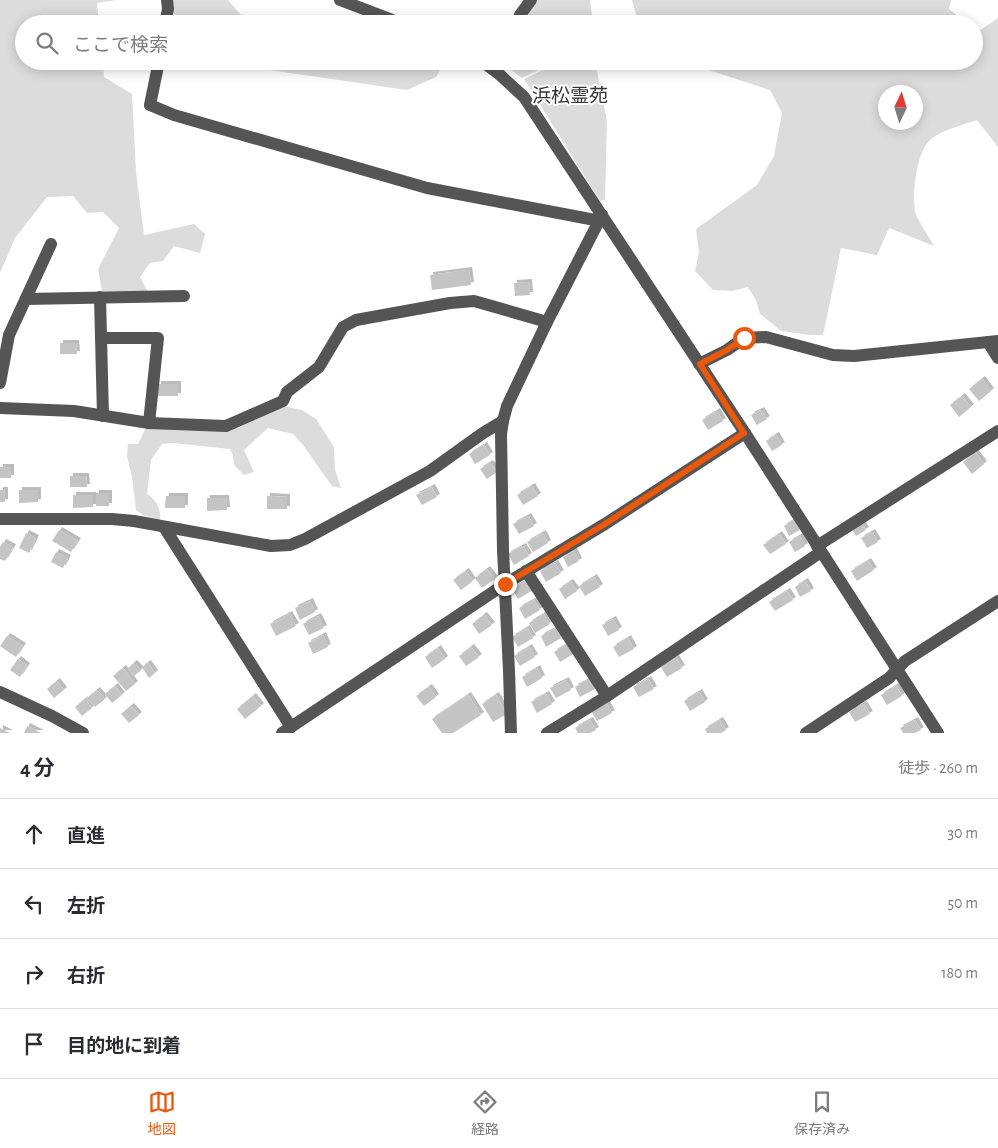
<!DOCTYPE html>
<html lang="ja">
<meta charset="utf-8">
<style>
:root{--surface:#fff;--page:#f2f2f3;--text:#2b2b33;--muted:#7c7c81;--line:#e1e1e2;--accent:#ea580c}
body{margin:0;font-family:"Alegreya Sans","Noto Sans JP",sans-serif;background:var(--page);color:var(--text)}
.compass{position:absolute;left:878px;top:85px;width:45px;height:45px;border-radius:50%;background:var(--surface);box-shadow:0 2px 12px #0003;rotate:4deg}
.stop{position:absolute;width:15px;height:15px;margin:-11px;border:4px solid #ea580c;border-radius:50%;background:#fff}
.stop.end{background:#ea580c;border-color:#fff;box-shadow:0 1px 5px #0008}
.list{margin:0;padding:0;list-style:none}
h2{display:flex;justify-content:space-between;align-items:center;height:65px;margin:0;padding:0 20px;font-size:21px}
h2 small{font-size:16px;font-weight:400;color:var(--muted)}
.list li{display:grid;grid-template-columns:32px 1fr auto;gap:15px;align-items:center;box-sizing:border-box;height:70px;padding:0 20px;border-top:1px solid var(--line)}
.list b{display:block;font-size:19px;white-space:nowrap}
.list em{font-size:16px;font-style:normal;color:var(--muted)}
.icon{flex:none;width:28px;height:28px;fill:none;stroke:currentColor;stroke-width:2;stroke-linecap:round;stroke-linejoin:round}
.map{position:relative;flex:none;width:998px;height:733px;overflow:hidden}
.search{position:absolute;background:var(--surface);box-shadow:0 2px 12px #0003;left:15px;right:15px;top:15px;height:55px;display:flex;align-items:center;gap:12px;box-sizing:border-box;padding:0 18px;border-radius:28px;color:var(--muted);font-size:19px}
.sheet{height:345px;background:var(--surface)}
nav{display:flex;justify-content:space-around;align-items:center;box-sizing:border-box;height:70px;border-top:1px solid var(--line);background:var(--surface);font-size:14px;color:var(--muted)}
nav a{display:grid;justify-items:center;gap:2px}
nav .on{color:var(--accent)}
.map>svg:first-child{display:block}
.green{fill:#dcdcdc;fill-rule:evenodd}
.building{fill:#c4c4c4;filter:url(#shadow)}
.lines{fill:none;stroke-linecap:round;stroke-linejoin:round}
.minor{stroke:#555;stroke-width:12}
.route{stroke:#ea580c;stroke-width:6}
.labels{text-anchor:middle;stroke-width:4;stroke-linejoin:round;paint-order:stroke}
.park-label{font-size:19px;fill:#333;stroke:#fff}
</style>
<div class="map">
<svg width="998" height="733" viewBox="0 0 998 733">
<defs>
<filter id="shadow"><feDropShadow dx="3" dy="-3" stdDeviation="0" flood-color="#0004"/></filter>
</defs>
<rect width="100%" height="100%" fill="#fff"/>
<g class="green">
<path d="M0 0H116L97 3 99 24H24V61H103L104 77 132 94 136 172 144 235 194 224 205 234 200 253 174 246 163 261 150 263 140 277 148 292 102 291 98 269 119 228 103 212 87 213 73 196 47 197 15 238 0 273Z"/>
<path d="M169 0H228L249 24H178Z"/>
<path d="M531 0H590L593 24H516Z"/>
<path d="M632 0H951L949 9 968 24H639Z"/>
<path d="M998 18V147L977 120C962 125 942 130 930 140 916 153 912 194 915 212 918 221 929 237 934 246L889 228 877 255 841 248 823 335H810L781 331 760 314 756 300 748 287 732 291 713 290 695 271 699 252 696 229 757 185 774 156 782 113 770 90 696 66 675 67 668 61H974V28L979 31ZM886 92H916V122H886Z"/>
<path d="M239 61H445L436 77 407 90 249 67Z"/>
<path d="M499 61H558L522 78Z"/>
<path d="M562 61H595L607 121 605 200 600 201 524 79Z"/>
<path d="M283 406 302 410 316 419 334 447 335 470 341 488 332 486 303 445 293 434 268 428 244 450 254 472 244 475 234 465 233 455 230 449 173 443 162 444 151 460 147 494C157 500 161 510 160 520L145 516 136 510 132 477 127 456 128 444H138L147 425 173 427 238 428Z"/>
</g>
<g class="building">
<path d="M469 270 471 285 432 290 430 275Z"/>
<path d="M529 282 530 295 515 296 514 283Z"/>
<path d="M60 343H76L77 354H60Z"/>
<path d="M982 379 991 391 979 401 969 389Z"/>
<rect x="158" y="384" width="20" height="12"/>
<path d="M962 396 971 407 959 417 950 405Z"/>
<path d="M761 410 767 419 757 425 751 415Z"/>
<path d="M717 411 723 421 708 430 702 420Z"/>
<path d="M776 435 782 445 772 451 766 441Z"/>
<path d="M484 445 490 455 475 464 469 454Z"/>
<path d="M975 452 984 464 972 474 963 462Z"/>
<path d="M490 463 497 472 487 479 480 469Z"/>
<rect x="0" y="467" width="11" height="11"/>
<path d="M70 476H86L87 487H70Z"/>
<path d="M532 486 538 496 523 505 517 495Z"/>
<path d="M432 487 437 497 422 505 416 495Z"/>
<rect x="0" y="490" width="5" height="12"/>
<path d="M19 490H38V502L19 503Z"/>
<rect x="96" y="493" width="13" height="13"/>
<path d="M73 495H93V507L73 508Z"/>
<path d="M166 496H185V508H165Z"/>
<path d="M267 496 287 497V509H267Z"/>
<path d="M207 498H226L227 510 207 511Z"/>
<path d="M528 516 534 526 519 534 513 524Z"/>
<path d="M794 520 800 530 789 536 784 526Z"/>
<path d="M860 520 866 530 856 536 850 526Z"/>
<path d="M59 530 78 541 71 552 52 541Z"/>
<path d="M872 532 878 542 867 548 861 538Z"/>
<path d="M26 533 36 538 29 553 19 548Z"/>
<path d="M543 533 548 543 533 552 527 542Z"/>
<path d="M779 534 786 544 770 554 763 545Z"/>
<path d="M800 536 805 546 795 552 789 542Z"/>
<path d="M3 542 13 547 5 561 0 559V547Z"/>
<path d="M523 546 529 556 514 565 508 554Z"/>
<path d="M574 551 579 561 568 567 563 557Z"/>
<path d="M56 552 68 558 63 568 51 562Z"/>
<path d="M868 561 874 570 857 581 851 571Z"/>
<path d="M555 563 561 573 546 582 540 571Z"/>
<path d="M487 569 495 579 482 588 475 578Z"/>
<path d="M466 571 473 581 461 590 453 580Z"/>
<path d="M594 577 600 587 585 596 579 586Z"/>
<path d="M527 580 533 590 518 599 512 589Z"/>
<path d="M805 581 811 591 800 597 795 587Z"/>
<path d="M570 582 577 591 565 599 559 589Z"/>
<path d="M787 591 793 600 775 611 769 602Z"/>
<path d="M534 600 540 610 525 619 519 608Z"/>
<path d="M310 601 315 612 300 620 295 608Z"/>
<path d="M289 614 296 626 276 636 270 624Z"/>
<path d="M544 614 550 624 535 633 529 623Z"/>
<path d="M484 615 492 625 479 634 472 624Z"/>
<path d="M318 616 324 628 309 635 303 624Z"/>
<path d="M613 619 619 630 608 636 602 625Z"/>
<path d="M527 628 533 638 518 647 512 637Z"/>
<path d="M556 628 561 638 546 647 541 636Z"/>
<path d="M323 635 328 647 313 654 308 643Z"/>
<path d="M7 636 23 646 16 657 0 646Z"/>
<path d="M628 638 634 649 619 657 613 647Z"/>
<path d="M569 643 575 653 560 662 554 652Z"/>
<path d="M471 647 479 657 466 666 459 656Z"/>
<path d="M529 647 535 657 520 666 514 656Z"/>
<path d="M438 648 445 659 432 668 425 657Z"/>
<path d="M676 658 682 668 667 677 661 667Z"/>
<path d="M18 659 27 666 20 677 10 670Z"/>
<path d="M134 663 141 670 134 676 128 668Z"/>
<path d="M148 663 155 673 149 678 142 667Z"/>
<path d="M123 668 135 684 126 691 113 676Z"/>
<path d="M537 668 542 678 527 687 522 677Z"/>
<path d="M590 679 595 689 580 697 575 687Z"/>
<path d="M648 679 654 689 639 697 633 687Z"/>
<path d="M566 680 571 690 556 698 550 688Z"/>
<path d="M57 681 64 690 54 698 47 689Z"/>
<path d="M115 686 122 695 112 703 105 694Z"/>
<path d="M896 686 902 696 887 705 881 695Z"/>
<path d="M429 687 436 697 424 706 416 696Z"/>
<path d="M97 690 105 699 95 707 87 698Z"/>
<path d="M699 692 705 702 690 711 684 701Z"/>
<path d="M546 694 552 704 537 713 531 702Z"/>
<path d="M468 695 481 715 453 733H442L432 719Z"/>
<path d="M496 695 507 714 493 722 482 704Z"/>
<path d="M253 696 261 706 245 719 237 709Z"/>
<path d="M85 699 92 708 82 716 75 707Z"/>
<path d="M606 703 612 713 597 721 591 711Z"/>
<path d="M864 704 870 714 855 722 849 712Z"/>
<path d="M131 706 139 715 129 723 121 714Z"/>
<path d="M590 720 596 730 590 733H578L575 728Z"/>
<path d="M720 720 726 730 721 733H707L705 729Z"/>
<path d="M915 720 921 730 915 733H903L900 728Z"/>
<path d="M27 726 41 733H24Z"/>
<path d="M0 728 10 733H0Z"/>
</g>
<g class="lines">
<g class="minor">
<path d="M340 0 403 24"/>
<path d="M165 24 168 9 167 0"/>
<path d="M517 24 520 15 531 0"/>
<path d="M159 61 150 105 174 115 427 188 595 220 602 215"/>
<path d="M481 61 499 74 524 97 745 433 938 733"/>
<path d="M100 297 103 416"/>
<path d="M26 299 184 296"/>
<path d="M101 338H158L149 423"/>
<path d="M988 342 998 358"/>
<path d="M699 364 727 350 744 338 766 337 833 355 854 356 998 341"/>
<path d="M0 383 9 335 51 244"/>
<path d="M0 408 74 411 149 423 226 426 283 401 287 392 319 367 343 327 356 320 450 303 474 301 547 322"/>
<path d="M503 421 501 434 503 550 509 671 511 733"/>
<path d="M0 519H112L134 521 271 546 290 545 305 539 430 471 483 433 503 421 507 406 547 322 602 215"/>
<path d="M164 527 291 727"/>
<path d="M817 546 998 431"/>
<path d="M526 571 607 696"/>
<path d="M0 692 52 716 83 733"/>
<path d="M282 733 505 584 605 524 745 433"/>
<path d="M547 733 607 696 821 552"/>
<path d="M806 733 889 678 905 661 998 601"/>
</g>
</g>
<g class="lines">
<path class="route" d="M505 584 605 524 744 433 700 364 727 350 744 338"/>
</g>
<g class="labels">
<g class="park-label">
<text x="570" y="102">浜松霊苑</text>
</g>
</g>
</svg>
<svg class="compass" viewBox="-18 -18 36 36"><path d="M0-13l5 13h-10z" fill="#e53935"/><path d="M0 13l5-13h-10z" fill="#7c7c81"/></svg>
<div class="stop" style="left:744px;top:338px"></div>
<div class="stop end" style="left:505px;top:584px"></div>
<div class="search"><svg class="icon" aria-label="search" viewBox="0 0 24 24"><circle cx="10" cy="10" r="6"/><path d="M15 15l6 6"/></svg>ここで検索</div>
</div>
<section class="sheet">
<h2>4 分<small>徒歩 · 260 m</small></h2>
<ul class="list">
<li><svg class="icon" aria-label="ahead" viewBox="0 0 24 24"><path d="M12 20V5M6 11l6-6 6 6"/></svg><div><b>直進</b></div><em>30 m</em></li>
<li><svg class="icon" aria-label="left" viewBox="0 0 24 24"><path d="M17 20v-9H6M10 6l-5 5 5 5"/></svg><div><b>左折</b></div><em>50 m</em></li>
<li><svg class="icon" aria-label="right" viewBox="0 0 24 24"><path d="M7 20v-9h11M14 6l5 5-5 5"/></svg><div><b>右折</b></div><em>180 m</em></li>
<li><svg class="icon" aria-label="arrive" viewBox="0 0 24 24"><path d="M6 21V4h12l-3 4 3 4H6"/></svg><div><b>目的地に到着</b></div></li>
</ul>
</section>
<nav>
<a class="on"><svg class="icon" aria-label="map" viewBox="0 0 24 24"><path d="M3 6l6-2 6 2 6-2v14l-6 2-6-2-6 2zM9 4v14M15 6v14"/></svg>地図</a>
<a><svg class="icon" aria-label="directions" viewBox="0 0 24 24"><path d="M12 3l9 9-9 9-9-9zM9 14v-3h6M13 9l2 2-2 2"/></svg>経路</a>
<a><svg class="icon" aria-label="saved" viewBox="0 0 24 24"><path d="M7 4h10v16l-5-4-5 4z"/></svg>保存済み</a>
</nav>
